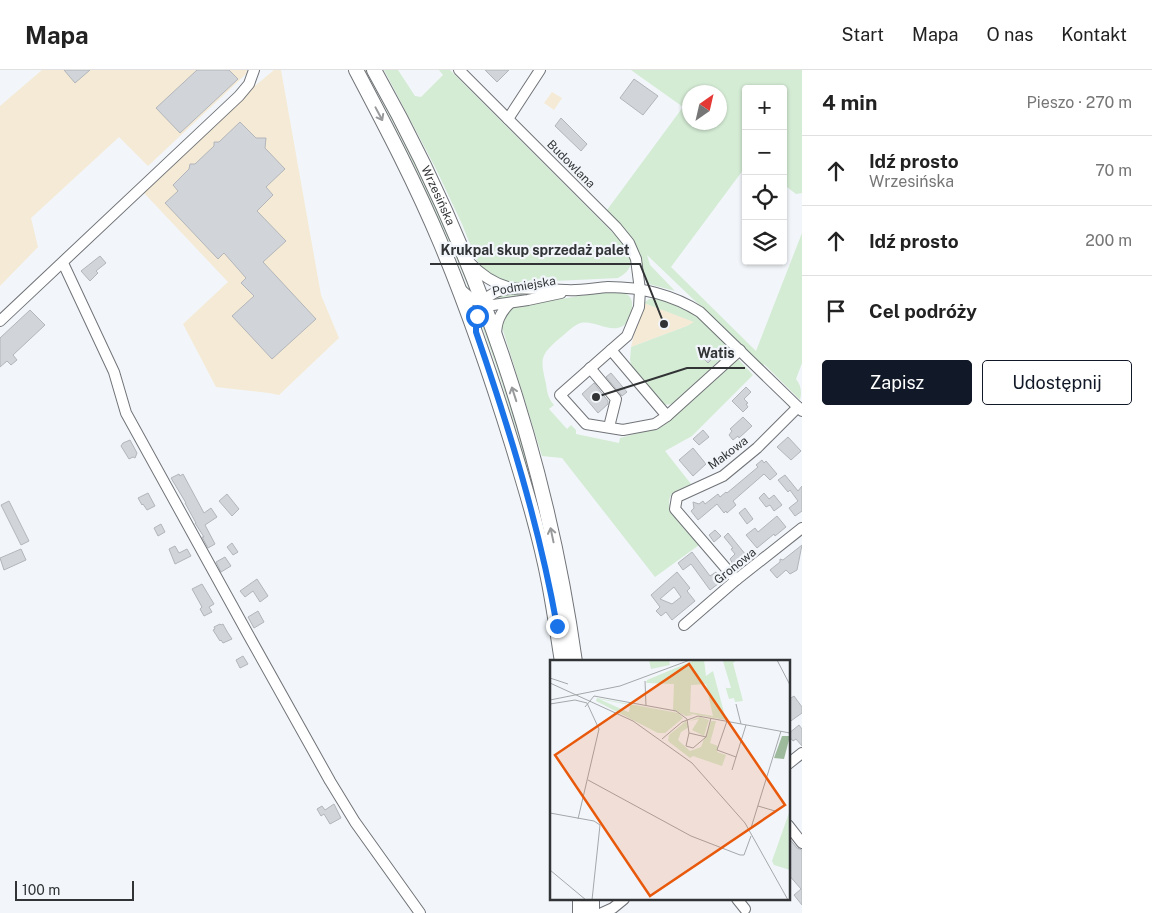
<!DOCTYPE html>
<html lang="pl">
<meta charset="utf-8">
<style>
:root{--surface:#fff;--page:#f2f2f2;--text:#222;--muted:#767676;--line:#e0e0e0;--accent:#111827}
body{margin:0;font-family:"Public Sans",sans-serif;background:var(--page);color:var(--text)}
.controls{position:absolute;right:15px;top:15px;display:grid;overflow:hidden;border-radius:5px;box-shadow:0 1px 4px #0004}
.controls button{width:45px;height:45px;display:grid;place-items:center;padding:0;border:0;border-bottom:1px solid var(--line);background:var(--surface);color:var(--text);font:25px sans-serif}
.compass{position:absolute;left:682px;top:15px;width:45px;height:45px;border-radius:50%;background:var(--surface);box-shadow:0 1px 4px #0004;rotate:34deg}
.scale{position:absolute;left:15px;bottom:12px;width:119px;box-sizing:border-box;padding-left:5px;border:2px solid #313335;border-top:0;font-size:14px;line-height:18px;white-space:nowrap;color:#313335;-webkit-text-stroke:4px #f2f6fa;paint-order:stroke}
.stop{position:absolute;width:15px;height:15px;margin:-11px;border:4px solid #1a73e8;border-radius:50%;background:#fff}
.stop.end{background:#1a73e8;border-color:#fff;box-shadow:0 1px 5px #0008}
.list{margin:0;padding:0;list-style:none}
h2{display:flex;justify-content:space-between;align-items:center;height:65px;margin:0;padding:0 20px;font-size:21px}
h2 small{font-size:16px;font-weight:400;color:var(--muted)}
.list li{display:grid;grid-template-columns:32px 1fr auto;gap:15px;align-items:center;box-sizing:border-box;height:70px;padding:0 20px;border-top:1px solid var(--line)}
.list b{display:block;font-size:19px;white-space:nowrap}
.list p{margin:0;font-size:16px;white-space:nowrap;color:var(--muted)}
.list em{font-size:16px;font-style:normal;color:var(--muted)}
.actions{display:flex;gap:10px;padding:15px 20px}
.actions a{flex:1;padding:11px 0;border:1px solid var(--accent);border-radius:5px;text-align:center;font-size:18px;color:var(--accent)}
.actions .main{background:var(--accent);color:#fff}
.icon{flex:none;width:28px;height:28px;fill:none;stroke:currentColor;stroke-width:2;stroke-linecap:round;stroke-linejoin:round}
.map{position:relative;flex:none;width:802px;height:843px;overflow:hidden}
header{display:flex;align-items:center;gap:30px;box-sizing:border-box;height:70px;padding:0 25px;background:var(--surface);border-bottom:1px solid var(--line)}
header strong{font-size:24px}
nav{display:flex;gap:28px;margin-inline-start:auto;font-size:18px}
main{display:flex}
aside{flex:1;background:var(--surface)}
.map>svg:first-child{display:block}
.industrial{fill:#f5ead5}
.green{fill:#d4ebd4;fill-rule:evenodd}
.building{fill:#d1d4d9;stroke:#b2b6ba;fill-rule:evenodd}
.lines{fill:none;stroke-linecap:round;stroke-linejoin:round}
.minor-casing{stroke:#707377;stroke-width:12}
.major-casing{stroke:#707377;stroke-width:16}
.minor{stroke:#fff;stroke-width:10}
.major{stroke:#fff;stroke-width:14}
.oneway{stroke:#98999a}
.route{stroke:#1a73e8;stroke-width:6}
.labels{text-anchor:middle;stroke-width:4.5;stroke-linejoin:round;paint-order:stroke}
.street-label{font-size:12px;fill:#313335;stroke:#f2f6fa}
.inset-road{fill:none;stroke:#a5a8ab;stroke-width:1}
.view{fill:#e8590c;fill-opacity:0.15;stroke:#e8590c;stroke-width:2.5}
.inset-edge{fill:none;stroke:#313335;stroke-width:2.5}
.leader{fill:none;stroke:#313335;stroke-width:2}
.callout-dot{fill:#313335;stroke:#f2f6fa;stroke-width:2}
.callout-label{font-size:14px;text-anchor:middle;font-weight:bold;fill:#313335;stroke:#f2f6fa;stroke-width:4.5;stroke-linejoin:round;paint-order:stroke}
</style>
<header>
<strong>Mapa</strong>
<nav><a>Start</a><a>Mapa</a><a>O nas</a><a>Kontakt</a></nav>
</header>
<main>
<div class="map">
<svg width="802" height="843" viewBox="0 0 802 843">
<rect width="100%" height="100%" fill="#f2f6fa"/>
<g class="industrial">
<path d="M42 0H247L246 4 148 96 119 67 31 148 38 177 0 216V36Z"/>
<path d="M274 0H281L321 225 339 268 279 325 269 323 216 317 183 254 228 212 144 123 215 56 250 20Z"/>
<path d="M552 22 562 28 554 40 544 33Z"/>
<path d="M644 233 695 252 687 256 631 277 641 236Z"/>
</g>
<g class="green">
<path d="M365 0H369L420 96 476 226 471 224C440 147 405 72 365 0Z"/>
<path d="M384 0H398L415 26 421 27 443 5 439 0H450L621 171C630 187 638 197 618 208L512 213 498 210 490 205 482 197 476 189 462 154 436 99Z"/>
<path d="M631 0H802V123L796 124 783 114V19H746V96L671 197 756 281 802 163V293L796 309C801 315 802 322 800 330L764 294 763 296 647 185 650 195 675 221 649 214 642 203 636 176 627 161 607 140 683 37ZM690 22H720V52H690Z"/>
<path d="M611 221C618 222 624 221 629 226 636 233 630 252 623 256 608 264 593 248 578 254 572 257 566 263 560 268 540 285 540 288 546 314 547 322 548 328 554 335L549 339 567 359 571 355 576 360V364L619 373 620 368 660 357 731 292 739 290 753 305 692 366 665 381 691 414C686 417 678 419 673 423 658 436 690 464 699 475L655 507 562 388 542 386 501 254 510 239 517 236Z"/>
<path d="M549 222 502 230H492L499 224Z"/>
<path d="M656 228 670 232 698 244 726 272V281L723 287 673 334 664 335 633 302 630 290 631 277 687 256 694 252 644 233 649 229Z"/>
<path d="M483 246 511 329 548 472 546 473 518 365 497 298 481 253V249Z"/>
</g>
<g class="building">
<path d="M64 0H90L75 13Z"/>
<path d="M197 0H229L238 9 180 63 156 38Z"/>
<path d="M485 0H509L497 12Z"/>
<path d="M634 9 658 26 643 45 620 28Z"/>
<path d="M561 48 587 74 581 81 555 56Z"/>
<path d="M240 52 256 68H266L265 78 285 99 266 117 273 125 257 141 286 171 263 192 316 249 272 289 232 246 254 226 241 213 246 208 224 183 218 189 165 133 178 121 173 115 189 99 190 94H195L214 76V72H219Z"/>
<path d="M100 186 106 193 96 201 98 203 90 211 81 201Z"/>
<path d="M30 240 45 255 13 285 17 290 11 295 7 291 0 297V268Z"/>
<path d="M708 283 713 288 708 293 703 288Z"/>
<path d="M611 303 627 322 622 326 606 307Z"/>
<path d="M594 313 608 331V334L598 343 582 324Z"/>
<path d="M746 317 751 322 744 329 748 333 746 334 748 337 743 342 732 331Z"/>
<path d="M743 347 752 356 739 368 738 366 733 370 729 365 732 361 730 359Z"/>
<path d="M703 360 709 367 699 375 693 369Z"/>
<path d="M788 367 801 381 791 390 777 377Z"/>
<path d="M130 370 137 383 135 388 133 387 129 389 121 376 123 373Z"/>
<path d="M693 378 706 394 693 406 679 390Z"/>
<path d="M762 390 764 393 766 391 777 404 770 410 764 404 733 431 736 435 727 443 726 441 724 443 717 434 698 450 691 441 694 438 693 432 699 434 703 431 705 434 718 424 720 427 726 422 727 423 758 397 756 395Z"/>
<path d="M179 404 180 406 183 404 204 443 211 438 217 447 205 455 215 474 208 478 202 467H204L195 453H196L185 433H186L171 408Z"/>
<path d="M785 405 798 421 802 416V441L795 446 789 438 798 431 790 420 788 422 778 410Z"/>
<path d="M148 423 155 436 147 440 143 434 142 435 138 428Z"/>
<path d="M764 423 769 429 774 425 782 435 774 441 770 435 766 437 759 428Z"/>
<path d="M227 424 239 439 232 446 219 431Z"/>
<path d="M9 431 29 471 21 475 1 435Z"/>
<path d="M745 438 753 449 747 454 739 443Z"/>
<path d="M777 446 786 457 775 466 774 464 757 478 746 465 755 458 758 462Z"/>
<path d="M161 454 165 462 158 466 154 458Z"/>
<path d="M715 460 721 466 714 472 709 465Z"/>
<path d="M728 463 746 485 742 489 741 488 733 494 730 489 735 484 731 479 733 478 724 467Z"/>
<path d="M232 473 238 482 233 485 227 477Z"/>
<path d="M802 475 797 500 790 504 786 500 777 508 770 500 780 492V489L783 490Z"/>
<path d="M175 476 179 483 187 479 191 486 175 494 169 479Z"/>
<path d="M21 479 26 490 4 500 0 488Z"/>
<path d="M692 482 710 506 716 502 723 510 710 520 691 494 683 500 678 493Z"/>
<path d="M225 487 231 496 221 502 216 492Z"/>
<path d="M677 502 690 518 687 521 695 531 672 550 666 542 661 546 656 541 660 537 651 525ZM674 517 681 527 672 534 660 529Z"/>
<path d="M257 509 268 526 260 532 253 521 245 527 240 521Z"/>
<path d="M202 514 214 534 209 537 212 542 204 546 200 539 202 537 192 519Z"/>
<path d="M258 541 264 552 254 558 248 547Z"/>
<path d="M220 554 221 555 223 554 224 556 228 563 232 569 223 573 221 570 220 571 213 560 215 559 214 557Z"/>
<path d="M243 586 248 594 240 598 236 590Z"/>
<path d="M794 626 802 637V643L788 653V630Z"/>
<path d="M799 655 802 659V676L796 669 793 671 788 665V664Z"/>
<path d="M334 734 341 748 330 754 324 744 321 746 317 739 322 736 325 740Z"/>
<path d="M788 767 797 778 802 780V835L794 825 801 819 788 804Z"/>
</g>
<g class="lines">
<defs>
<g id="minor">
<path d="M459 0 616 157 629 173 636 189 640 220 639 237 627 266 611 280 667 346 740 280"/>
<path d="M508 49 540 0"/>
<path d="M469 192C481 205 494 214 511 218"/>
<path d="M63 193 114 302 126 343 249 566 330 711 355 752 420 843"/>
<path d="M459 218 473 230 493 235 528 230 561 223"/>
<path d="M0 251 239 26 249 14 254 0"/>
<path d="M476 259C475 247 482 229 494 223 509 215 548 220 566 220 580 221 594 218 608 217 640 217 673 225 700 242L802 341"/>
<path d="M496 266C496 252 500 243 510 233"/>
<path d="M611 280 560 325 586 354 623 360 655 354 667 346"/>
<path d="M590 298 616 329 609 357"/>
<path d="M736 510 675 439 677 427 723 406 757 378 798 337"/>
<path d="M684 555 736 510 802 458"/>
<path d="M788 694 802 683"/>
<path d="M788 755 802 773"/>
<path d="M737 829 745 839"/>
<path d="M602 843 613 838 624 829"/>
</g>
<g id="major">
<path d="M356 0C386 57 416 114 441 174 468 239 491 306 512 374 526 420 540 466 549 513 554 539 558 566 562 592"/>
<path id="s1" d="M374 0C477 182 546 384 575 592"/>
<path d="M592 829V843"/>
<path d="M580 843V829"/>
</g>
</defs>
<use href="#minor" class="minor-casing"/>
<use href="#major" class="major-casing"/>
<use href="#minor" class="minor"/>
<use href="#major" class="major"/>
</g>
<defs><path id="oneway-shaft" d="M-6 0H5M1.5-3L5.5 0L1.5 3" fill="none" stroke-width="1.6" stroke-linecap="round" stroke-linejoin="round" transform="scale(1.25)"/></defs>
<g class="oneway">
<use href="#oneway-shaft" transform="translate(379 44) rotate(62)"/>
<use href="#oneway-shaft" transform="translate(514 324) rotate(-108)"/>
<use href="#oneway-shaft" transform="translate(552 465) rotate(-102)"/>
</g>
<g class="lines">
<path class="route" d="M477 246 476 254V262C509 358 539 455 557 556"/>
</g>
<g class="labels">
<g class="street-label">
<text transform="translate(571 94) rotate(45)" y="4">Budowlana</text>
<text dy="4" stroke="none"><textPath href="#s1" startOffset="141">Wrzesińska</textPath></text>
<text transform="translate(524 216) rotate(-10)" y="4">Podmiejska</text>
<text transform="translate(728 383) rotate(-37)" y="4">Makowa</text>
<text transform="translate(735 496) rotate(-39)" y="4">Gronowa</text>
</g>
</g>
<g transform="translate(550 590)">
<rect width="240" height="240" fill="#f2f6fa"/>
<path d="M99 0H119L120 5 101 9ZM145 0H154L156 16 163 11 176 60 136 53 143 55 136 56 123 50 124 24 96 23 97 20ZM156 24 163 56 140 52 141 25ZM187 0 183 3 193 41 185 42 184 38 179 39 174 22 176 28H181L173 1ZM47 38 128 53 133 58 115 73H108L46 41ZM49 39 80 45 79 52H78ZM150 57 159 60 154 76 142 70 149 59 139 61ZM136 61 139 67 131 72 128 80 140 91 151 87 161 61H166L160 83 168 86 167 92 176 95 172 106 143 96 140 98 118 81 119 75ZM240 150V210L224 205 222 201Z" fill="#d4ebd4" fill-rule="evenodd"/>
<path d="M232 76H240L234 99 224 98Z" fill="#9dba9d"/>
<path class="inset-road" d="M227 0 240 25M0 18 18 24M95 21 96 46M0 23 83 61 142 103 195 163 238 240M0 40 70 26 140 0M0 44 25 40 37 43 49 69 28 159M186 44 191 64M35 47 44 36 126 51 137 59 139 73 156 77 161 58M177 61 167 90 186 97M139 73 136 86 143 88 156 77M112 79 132 62 148 56 240 73M182 110 196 65M38 120 141 176 190 195H194L201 176M208 146 225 151M0 153 44 161 50 165 42 240M201 168 231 71M0 210 36 240"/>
<path class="view" d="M139 4 235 145 100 236 5 95Z"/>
<rect width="240" height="240" class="inset-edge"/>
</g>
<path class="leader" d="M664 254L640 194H430M596 327L687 298H745"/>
<g class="callout-dot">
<circle cx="664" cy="254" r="5"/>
<circle cx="596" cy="327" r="5"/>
</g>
<g class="callout-label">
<text x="535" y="185">Krukpal skup sprzedaż palet</text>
<text x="716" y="288">Watis</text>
</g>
</svg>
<div class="controls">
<button>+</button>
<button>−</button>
<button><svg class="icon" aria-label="locate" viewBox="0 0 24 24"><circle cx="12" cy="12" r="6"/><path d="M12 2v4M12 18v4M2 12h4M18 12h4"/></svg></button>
<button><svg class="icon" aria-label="layers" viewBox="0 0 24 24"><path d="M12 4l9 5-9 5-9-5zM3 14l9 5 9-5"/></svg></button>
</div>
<svg class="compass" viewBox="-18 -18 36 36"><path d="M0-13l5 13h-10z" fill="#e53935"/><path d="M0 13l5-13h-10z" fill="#767676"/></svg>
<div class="scale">100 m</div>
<div class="stop" style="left:477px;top:246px"></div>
<div class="stop end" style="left:557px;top:556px"></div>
</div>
<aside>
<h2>4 min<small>Pieszo · 270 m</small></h2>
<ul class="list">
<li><svg class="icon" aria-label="ahead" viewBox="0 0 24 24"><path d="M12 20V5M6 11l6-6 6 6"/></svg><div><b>Idź prosto</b><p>Wrzesińska</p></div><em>70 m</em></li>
<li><svg class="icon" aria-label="ahead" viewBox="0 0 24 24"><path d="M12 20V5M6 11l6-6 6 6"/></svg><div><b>Idź prosto</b></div><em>200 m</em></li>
<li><svg class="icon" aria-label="arrive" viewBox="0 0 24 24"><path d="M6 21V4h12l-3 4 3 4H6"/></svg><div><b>Cel podróży</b></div></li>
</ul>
<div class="actions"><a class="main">Zapisz</a><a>Udostępnij</a></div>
</aside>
</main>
